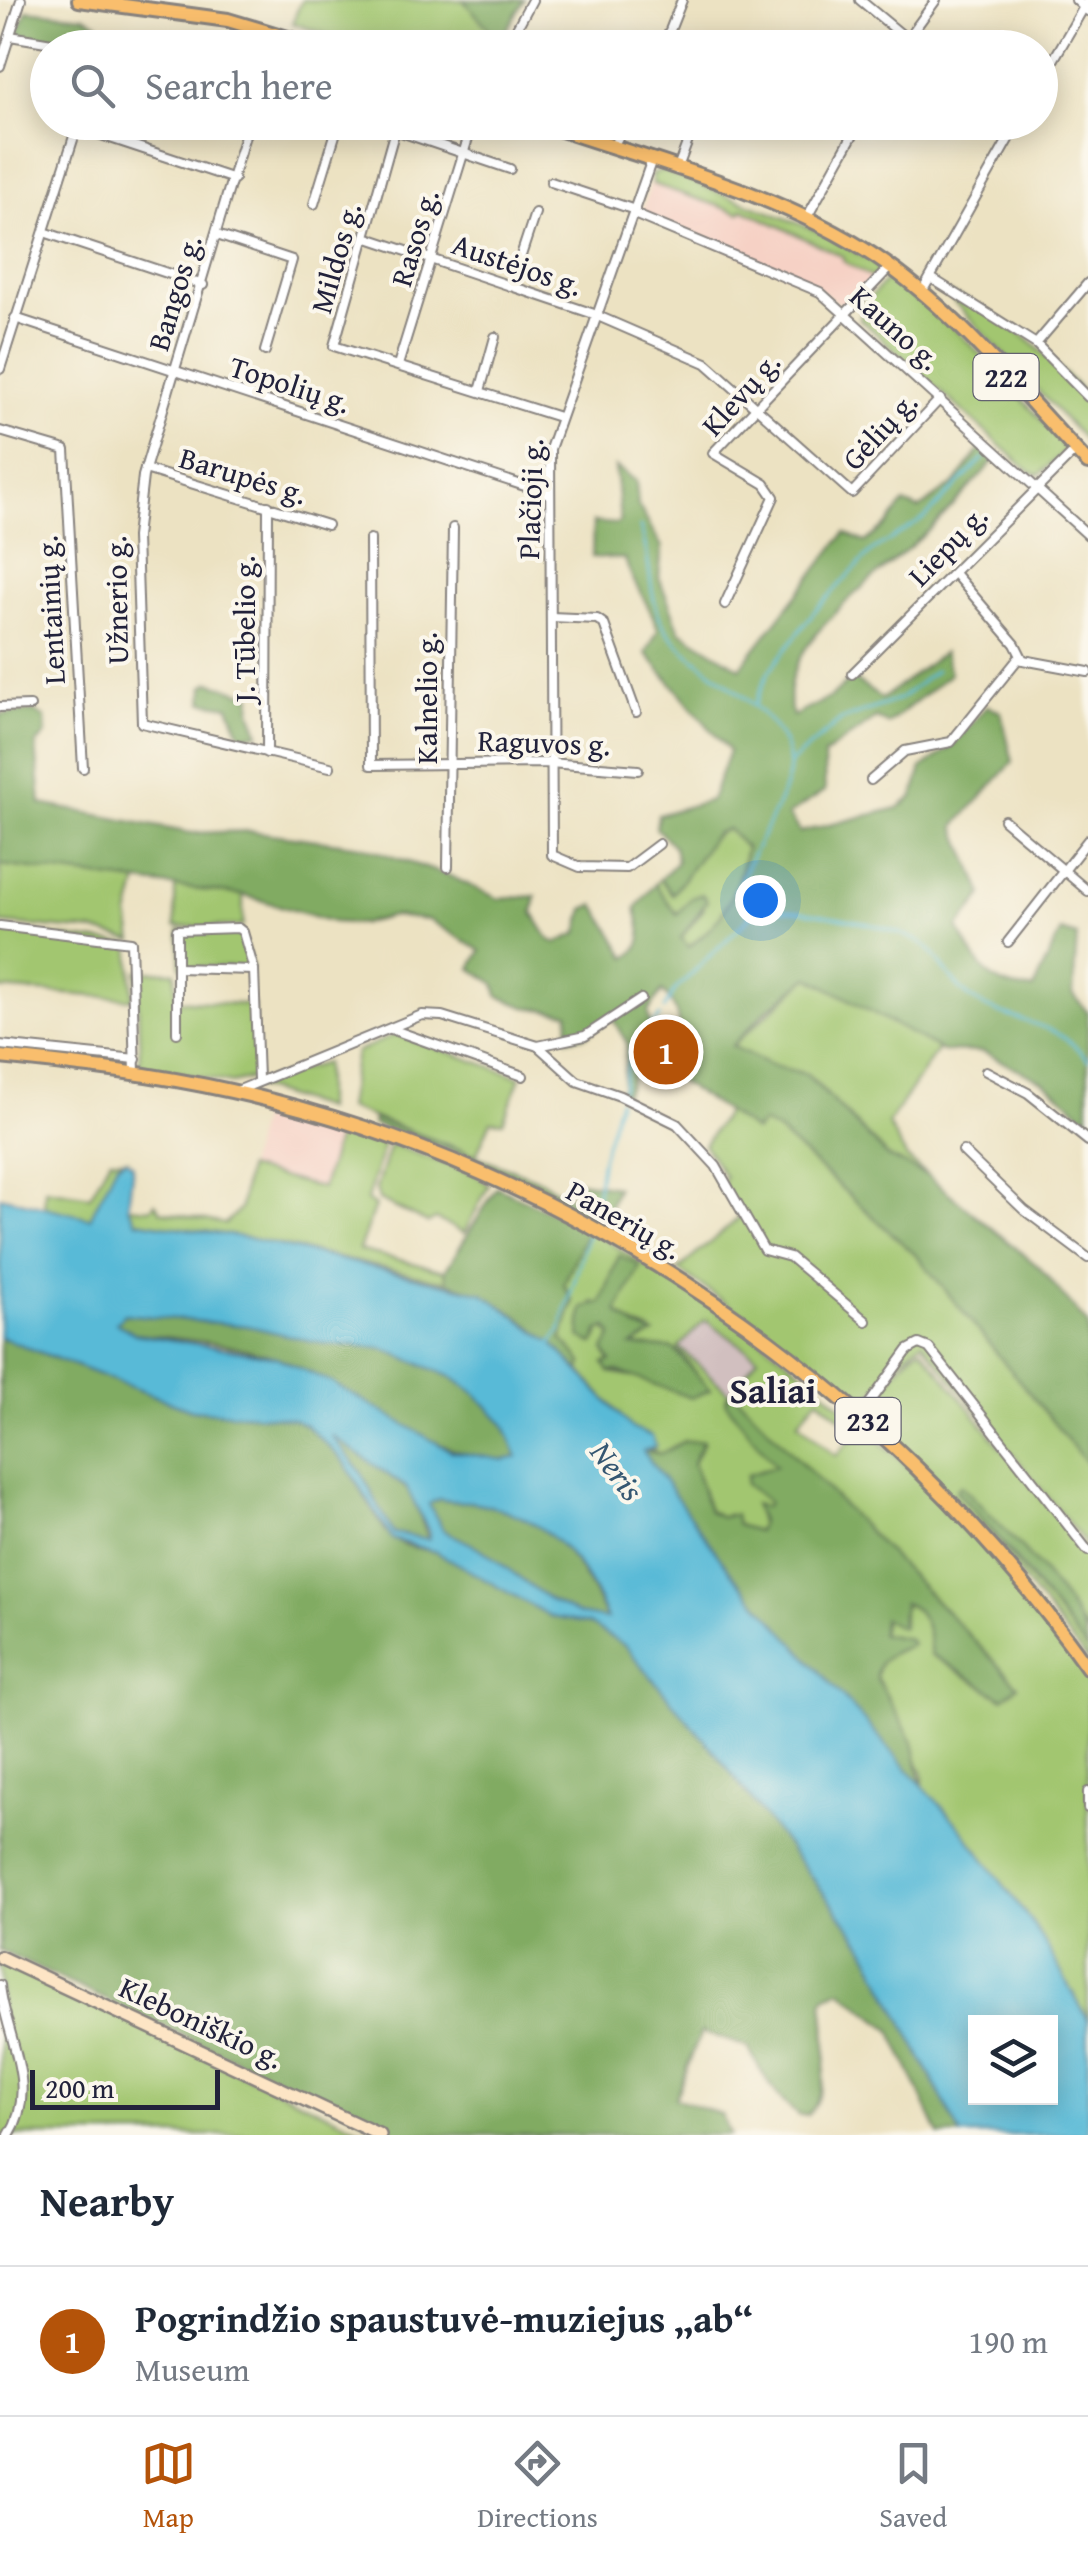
<!DOCTYPE html>
<meta charset="utf-8">
<style>
:root{--surface:#fff;--page:#f6f6f7;--text:#1f2937;--muted:#747a83;--line:#e0e1e3;--accent:#b45309}
body{margin:0;font-family:"Gentium Book Plus",serif;background:var(--page);color:var(--text)}
.controls{position:absolute;right:30px;bottom:30px;display:grid;overflow:hidden;border-radius:0px;box-shadow:0 5px 25px #0003}
.controls button{width:90px;height:90px;display:grid;place-items:center;padding:0;border:0;border-bottom:2px solid var(--line);background:var(--surface);color:var(--text);font:50px sans-serif}
.scale{position:absolute;left:30px;bottom:25px;width:190px;box-sizing:border-box;padding-left:10px;border:5px solid #22223b;border-top:0;font-size:28px;line-height:35px;white-space:nowrap;color:#22223b;-webkit-text-stroke:8px #fbf7ec;paint-order:stroke}
.you{position:absolute;left:760px;top:900px;width:35px;height:35px;margin:-25px;border:8px solid #fff;border-radius:50%;background:#1a73e8;box-shadow:0 0 0 15px #1a73e833}
.badge{display:grid;place-items:center;width:65px;height:65px;border-radius:50%;background:var(--accent);color:#fff;font-size:32px;font-weight:700}
.pin{position:absolute;translate:-50% -50%;border:5px solid #fff;box-shadow:0 2px 10px #0006}
.list{margin:0;padding:0;list-style:none}
h2{display:flex;justify-content:space-between;align-items:center;height:130px;margin:0;padding:0 40px;font-size:42px}
h2 small{font-size:32px;font-weight:400;color:var(--muted)}
.list li{display:grid;grid-template-columns:65px 1fr auto;gap:30px;align-items:center;box-sizing:border-box;height:150px;padding:0 40px;border-top:2px solid var(--line)}
.list b{display:block;font-size:38px;white-space:nowrap}
.list p{margin:0;font-size:32px;white-space:nowrap;color:var(--muted)}
.list em{font-size:32px;font-style:normal;color:var(--muted)}
.icon{flex:none;width:55px;height:55px;fill:none;stroke:currentColor;stroke-width:2;stroke-linecap:round;stroke-linejoin:round}
.map{position:relative;flex:none;width:1088px;height:2135px;overflow:hidden}
.search{position:absolute;background:var(--surface);box-shadow:0 5px 25px #0003;left:30px;right:30px;top:30px;height:110px;display:flex;align-items:center;gap:25px;box-sizing:border-box;padding:0 35px;border-radius:55px;color:var(--muted);font-size:38px}
.sheet{height:280px;background:var(--surface)}
nav{display:flex;justify-content:space-around;align-items:center;box-sizing:border-box;height:140px;border-top:2px solid var(--line);background:var(--surface);font-size:28px;color:var(--muted)}
nav a{display:grid;justify-items:center;gap:5px}
nav .on{color:var(--accent)}
.map>svg:first-child{display:block}
.built{fill:#f6d1c5}
.industrial{fill:#d1bfbf}
.green{fill:#a2c670;stroke:#627456;stroke-width:2.5;fill-rule:evenodd}
.forest{fill:#81ab62;stroke:#52664e;stroke-width:2.5}
.water{fill:#58bad7;stroke:#3d6e89;stroke-width:2.5;fill-rule:evenodd}
.lines{fill:none;stroke-linecap:round;stroke-linejoin:round}
.stream{stroke:#58bad7;stroke-width:2.5}
.street-casing{stroke:#87827e;stroke-width:12}
.secondary-casing{stroke:#87827e;stroke-width:16}
.primary-casing{stroke:#87827e;stroke-width:18}
.street{stroke:#fff;stroke-width:8}
.secondary{stroke:#fde5c5;stroke-width:11}
.primary{stroke:#f9be6d;stroke-width:12}
.labels{text-anchor:middle;stroke-width:8;stroke-linejoin:round;paint-order:stroke}
.shield{fill:#fbf7ec;stroke:#636270;stroke-width:2.5}
.shield-label{font-size:28px;font-weight:bold;fill:#22223b}
.street-label{font-size:30px;fill:#22223b;stroke:#fbf7ec}
.water-label{font-size:32px;font-style:italic;fill:#355772;stroke:#fbf7ec}
.quarter-label{font-size:35px;font-weight:bold;fill:#22223b;stroke:#fbf7ec}
</style>
<div class="map">
<svg width="1088" height="2135" viewBox="0 0 1088 2135">
<rect width="100%" height="100%" fill="#fbf7ec"/>
<filter id="ink" filterUnits="userSpaceOnUse"><feTurbulence type="fractalNoise" baseFrequency=".01" numOctaves="2"/><feDisplacementMap in="SourceGraphic" scale="20" xChannelSelector="R" yChannelSelector="G"/><feConvolveMatrix kernelMatrix="1 2 1 2 8 2 1 2 1" color-interpolation-filters="sRGB"/></filter>
<filter id="wash" filterUnits="userSpaceOnUse"><feTurbulence type="fractalNoise" baseFrequency=".0048" numOctaves="4" result="noise"/><feDisplacementMap in="SourceGraphic" scale="40" xChannelSelector="R" yChannelSelector="G"/><feGaussianBlur stdDeviation="2.25" result="paint"/><feColorMatrix in="noise" values="0 0 0 0 0 0 0 0 0 0 0 0 0 0 0 0 0 1.4 0 .05"/><feComposite in="paint" operator="in"/></filter>
<g filter="url(#wash)">
<rect width="100%" height="100%" fill="#ece2c2"/>
<g class="built">
<path d="M651 182 741 213 742 209 826 245 874 279 849 306H843L813 285 642 213Z"/>
<path d="M264 1106 339 1129 322 1188 247 1168Z"/>
</g>
<path class="industrial" d="M705 1320 758 1357 730 1394 679 1347Z"/>
<g class="green">
<path d="M302 0H463L494 30 497 43 495 48 364 47 292 23Z"/>
<path d="M662 170 818 231 873 262 879 267 874 279 843 261 844 257 743 209 740 213 653 184 651 174Z"/>
<path d="M887 279C920 281 1035 414 1064 445V452L1039 475 1030 472 860 319 863 305Z"/>
<path d="M945 292C1003 310 1047 355 1088 397V444Z"/>
<path d="M728 829 746 848C737 892 725 920 689 947L681 938 704 909 692 898 683 912 672 913 655 884 660 879 672 894C691 874 701 838 728 829Z"/>
<path d="M0 865 138 881 129 916 133 941 94 931 0 923Z"/>
<path d="M175 886 243 895V926L175 927Z"/>
<path d="M0 929 130 945 133 999 0 989Z"/>
<path d="M179 931 240 932 252 967H181Z"/>
<path d="M137 971 175 972 176 1000 253 1005 256 1077 232 1083 140 1066Z"/>
<path d="M809 977 938 1049 888 1124 907 1158 928 1176 888 1157 807 1074 773 1066 732 1046Z"/>
<path d="M396 1034 521 1077 503 1122 491 1121 476 1155 347 1108 356 1052Z"/>
<path d="M325 1063V1109L256 1087 259 1082Z"/>
<path d="M726 1112 755 1131 762 1123 778 1131 919 1258 1072 1442 1088 1465V1547L922 1342 893 1367 863 1406 787 1344 678 1270 740 1217 722 1182 725 1177 704 1145Z"/>
<path d="M339 1129 384 1143 367 1200 375 1206 359 1250 445 1271 447 1282 248 1238 136 1221 128 1207 150 1209 155 1203 161 1211 225 1224 240 1209 247 1168 322 1188Z"/>
<path d="M390 1144 475 1174 489 1185 464 1233 436 1219 428 1223 379 1200 376 1189Z"/>
<path d="M110 1159H126L117 1164 96 1214 90 1218 44 1211 45 1189 90 1196Z"/>
<path d="M588 1229 757 1336 807 1375 935 1491 1019 1586 1088 1677V2020L1038 1931 961 1828 923 1790V1773L876 1677C877 1659 890 1652 906 1647L909 1639 881 1634 884 1618 903 1626V1603C927 1611 928 1632 931 1655L1002 1698 1017 1685 732 1391 758 1357 705 1320 679 1347 730 1394 726 1397 777 1466 747 1476 768 1502 765 1507 755 1505 761 1527 753 1532 737 1525 728 1514 722 1517 709 1511 693 1463 703 1444 684 1441 660 1454 651 1450 656 1447 633 1429 580 1371 582 1362 562 1339 573 1302 564 1284ZM593 1302C616 1306 626 1326 650 1331L632 1346 679 1351 709 1390 609 1372 604 1363 611 1362 612 1335 602 1327 597 1339ZM818 1398 857 1432 836 1456 798 1422Z"/>
<path d="M921 1348 1088 1555V1634L1034 1562 956 1490 1075 1634 1088 1652V1662L992 1540 871 1419 869 1411C883 1391 900 1360 921 1348Z"/>
<path d="M0 1960 373 2135H0Z"/>
</g>
<g class="forest">
<path d="M463 0H524L502 38H497Z"/>
<path d="M27 10 84 16 98 23V39L85 44 70 42 79 36 75 30 66 42 17 34Z"/>
<path d="M983 446 994 461C971 485 949 512 925 534 881 575 768 648 793 716L831 697 852 678 882 699 944 652 950 674 888 724 876 718 824 755 825 791 788 815 800 832 898 808 913 797 922 768 950 748 987 706 1001 712 1013 762 955 826 983 895 958 928C980 965 987 989 1033 989L1061 931 1077 936 1073 994 1088 1013V1118L1043 1081 983 1052 942 1051 809 977 766 1011 732 1046 773 1066 806 1074 888 1157 928 1176 1039 1267 1088 1325V1465L919 1258 778 1131 762 1123 755 1131 670 1075C681 1047 685 1012 662 991L648 1012 651 1033 625 1094 613 1091 622 1089 627 1043 612 1018 585 1036 568 1039 569 1013 525 1007 498 996 495 984 471 968 481 951 429 920 392 916 362 924 333 922 243 895 0 865V714L34 711 45 718 46 734 36 745 41 804 191 833 249 831 362 846 452 877 499 899 536 896 533 913 549 939 557 943 578 933 584 909 595 904 627 958C648 944 640 928 636 908L655 884 677 914 691 898 702 894 707 901 681 938 689 947C725 920 737 892 746 848L728 829 716 833 673 894 660 879 677 862 674 847 656 828 658 815 711 800 729 751 646 653 658 630C651 604 632 586 625 559L592 557 593 522 617 524 620 520 615 467 636 481 638 505 662 547 659 578 680 631 740 668 845 533 865 542 887 525 904 503 919 509 955 483Z"/>
<path d="M210 682 252 696 251 710 259 733 241 736 229 706 203 702 204 686Z"/>
<path d="M373 1118 541 1180 569 1199 577 1181 617 1187 603 1224 465 1157 372 1124Z"/>
<path d="M497 1187 588 1229 564 1284 573 1302 562 1339 582 1362 580 1371C540 1331 502 1298 447 1282L445 1271Z"/>
<path d="M619 1255 640 1266 617 1312 637 1328 654 1334 632 1346 673 1348 710 1390 691 1398 618 1371 609 1372 604 1363 611 1361 604 1350 612 1335 608 1328 599 1330 594 1344 580 1337 582 1308 601 1303Z"/>
<path d="M124 1314 248 1326 382 1348 452 1377 476 1394 504 1424 518 1457C460 1480 334 1375 272 1356 228 1343 180 1339 135 1334L116 1323Z"/>
<path d="M0 1337 192 1410 291 1418 306 1425 344 1461 385 1531 403 1545 436 1552 552 1617 589 1624 625 1646 715 1752 863 1944 961 2135H939L891 2030 841 1990 825 1997 823 2003C827 2032 831 2096 807 2115L799 2116C775 2097 762 2074 748 2047L701 2032 675 2098 722 2115 730 2135H388L356 2115 0 1951Z"/>
<path d="M732 1391 1018 1686 1003 1698 931 1654C928 1632 927 1611 903 1603L901 1628 883 1618 881 1634 909 1639 912 1644C896 1653 877 1654 876 1677L913 1742 923 1790 732 1574 642 1450 661 1454 684 1441H703L693 1463 709 1511 722 1517 735 1514 737 1525 757 1531 761 1522 754 1504 765 1507 768 1502 746 1484 747 1475 776 1466 725 1402Z"/>
<path d="M336 1436 410 1491 429 1540 393 1533 360 1471 332 1440 331 1435Z"/>
<path d="M961 1485C994 1519 1088 1608 1088 1652L998 1537 956 1491Z"/>
<path d="M439 1499C450 1502 460 1501 471 1502 547 1513 578 1555 607 1620L578 1614 551 1601 481 1549 443 1530 428 1503Z"/>
</g>
<path class="water" d="M126 1159 133 1165 128 1207 136 1221 248 1238 483 1293 552 1343 633 1429 652 1436 656 1447 643 1451 732 1574 961 1828 1038 1931 1088 2020V2135H961L863 1944 715 1752 625 1646 589 1624 552 1617 436 1552 392 1539 344 1461 306 1425 291 1418 192 1410 0 1337V1196L90 1218 117 1164ZM124 1314 248 1326 325 1344 382 1348 452 1377 476 1394 504 1424 518 1457 504 1460 451 1451 331 1382 276 1357 135 1334 116 1323ZM331 1435 406 1487 430 1534 429 1539 393 1533 360 1471ZM439 1499C450 1502 460 1501 471 1502 540 1512 583 1556 607 1619L578 1614 551 1601 481 1549 443 1530 429 1504ZM976 2022H1050V2098H976Z"/>
<g class="lines">
<g class="stream">
<path d="M640 527C653 560 646 600 667 631 696 672 787 708 789 765 790 795 747 858 735 892L748 900 749 917"/>
<path d="M755 704 768 673 813 613 872 551 925 518 983 459"/>
<path d="M789 764 841 720 900 699 936 670"/>
<path d="M664 1009 675 990 758 909C797 908 889 923 923 944 938 954 952 987 975 1001 1016 1026 1054 1017 1088 1060"/>
<path d="M622 1090 631 1049 660 1016"/>
<path d="M593 1218 602 1157 619 1100"/>
<path d="M551 1344 560 1331 588 1234"/>
</g>
</g>
</g>
<g filter="url(#ink)">
<g class="lines">
<defs>
<g id="street">
<path d="M860 0 907 39"/>
<path d="M1076 0 1088 11"/>
<path d="M10 36 82 48"/>
<path d="M132 45 150 48"/>
<path d="M506 48 532 0"/>
<path d="M663 48 682 0"/>
<path d="M901 48 936 0"/>
<path d="M0 66 21 0"/>
<path d="M1040 83 1088 0"/>
<path d="M249 122 143 476 136 537 142 723 330 767"/>
<path d="M612 148 627 122"/>
<path d="M651 162 550 449 552 855 580 867 627 868 659 844"/>
<path d="M510 169 395 130 334 346 559 417"/>
<path d="M677 170 695 122"/>
<path d="M551 182 635 210"/>
<path d="M314 204 339 122"/>
<path d="M634 214 820 292 1088 535"/>
<path d="M806 219 860 122"/>
<path d="M44 232 203 285"/>
<path d="M217 235 292 260 265 351"/>
<path d="M365 237 591 313 706 363 852 493 940 399"/>
<path d="M931 278 1036 344 1088 397"/>
<path d="M511 286 535 213"/>
<path d="M922 292 1018 122"/>
<path d="M15 318 549 494"/>
<path d="M1036 344 1088 283"/>
<path d="M398 365 473 122"/>
<path d="M0 369 77 127 234 179"/>
<path d="M480 391 495 337"/>
<path d="M0 431 65 450 83 768"/>
<path d="M145 469 327 525"/>
<path d="M370 539 371 765 550 763 638 770"/>
<path d="M954 573 1015 644 1022 658"/>
<path d="M725 604 774 497 765 484 713 453 890 267"/>
<path d="M551 617 597 619 604 624 636 712"/>
<path d="M852 674 1076 450"/>
<path d="M0 707 30 706"/>
<path d="M267 753 268 506"/>
<path d="M871 780 905 751 951 742 1018 659 1088 672"/>
<path d="M1004 820 1088 891"/>
<path d="M448 867 453 528"/>
<path d="M0 926 131 942 135 1072"/>
<path d="M1008 942 1088 840"/>
<path d="M177 968 254 970"/>
<path d="M391 1029 523 1076"/>
<path d="M177 1033V930L238 928 243 932 254 970 258 1079"/>
<path d="M0 1045 136 1059"/>
<path d="M538 1046 585 1036 641 999"/>
<path d="M986 1071 1028 1093 1088 1141"/>
<path d="M237 1091 422 1015 442 1016 538 1046 577 1081 620 1096 677 1124 716 1166 764 1250 790 1257 866 1321"/>
<path d="M963 1151 1024 1210 1088 1258"/>
<path d="M861 1415 908 1350 919 1344 929 1348 1088 1551"/>
<path d="M1088 1792V1808"/>
<path d="M0 1985C5 2036 40 2086 9 2135"/>
</g>
<path id="secondary" d="M0 1957 380 2135"/>
<g id="primary">
<path d="M79 0 228 20 321 48"/>
<path d="M538 122C650 161 777 191 876 257 957 311 1021 393 1088 463"/>
<path d="M0 1057C78 1065 155 1074 231 1091 576 1167 885 1383 1088 1668"/>
</g>
</defs>
<use href="#street" class="street-casing"/>
<use href="#secondary" class="secondary-casing"/>
<use href="#primary" class="primary-casing"/>
<use href="#street" class="street"/>
<use href="#secondary" class="secondary"/>
<use href="#primary" class="primary"/>
</g>
</g>
<g class="labels">
<g class="shield">
<rect x="973.5" y="354" width="65" height="46" rx="8"/>
<rect x="835.5" y="1398" width="65" height="46" rx="8"/>
</g>
<g class="shield-label">
<text x="1006" y="387">222</text>
<text x="868" y="1431">232</text>
</g>
<g class="street-label">
<text transform="translate(415 238) rotate(-73)" y="10">Rasos g.</text>
<text transform="translate(336 258) rotate(-74)" y="10">Mildos g.</text>
<text transform="translate(517 265) rotate(19)" y="10">Austėjos g.</text>
<text transform="translate(175 293) rotate(-73)" y="10">Bangos g.</text>
<text transform="translate(895 328) rotate(42)" y="10">Kauno g.</text>
<text transform="translate(290 385) rotate(18)" y="10">Topolių g.</text>
<text transform="translate(741 394) rotate(-48)" y="10">Klevų g.</text>
<text transform="translate(880 431) rotate(-47)" y="10">Gėlių g.</text>
<text transform="translate(243 476) rotate(17)" y="10">Barupės g.</text>
<text transform="translate(531 499) rotate(-88)" y="10">Plačioji g.</text>
<text transform="translate(948 546) rotate(-46)" y="10">Liepų g.</text>
<text transform="translate(117 600) rotate(-91)" y="10">Užnerio g.</text>
<text transform="translate(51 610) rotate(-93)" y="10">Lentainių g.</text>
<text transform="translate(245 629) rotate(-90)" y="10">J. Tūbelio g.</text>
<text transform="translate(427 698) rotate(-90)" y="10">Kalnelio g.</text>
<text transform="translate(544 743) rotate(2)" y="10">Raguvos g.</text>
<text transform="translate(624 1220) rotate(30)" y="10">Panerių g.</text>
<text transform="translate(201 2023) rotate(25)" y="10">Kleboniškio g.</text>
</g>
<g class="water-label">
<text transform="translate(617 1471) rotate(53)" y="11">Neris</text>
</g>
<g class="quarter-label">
<text x="773" y="1403">Saliai</text>
</g>
</g>
</svg>
<div class="controls">
<button><svg class="icon" aria-label="layers" viewBox="0 0 24 24"><path d="M12 4l9 5-9 5-9-5zM3 14l9 5 9-5"/></svg></button>
</div>
<div class="scale">200 m</div>
<div class="you"></div>
<div class="pin badge" style="left:666px;top:1052px">1</div>
<div class="search"><svg class="icon" aria-label="search" viewBox="0 0 24 24"><circle cx="10" cy="10" r="6"/><path d="M15 15l6 6"/></svg>Search here</div>
</div>
<section class="sheet">
<h2>Nearby<small></small></h2>
<ul class="list">
<li><span class="badge">1</span><div><b>Pogrindžio spaustuvė-muziejus „ab“</b><p>Museum</p></div><em>190 m</em></li>
</ul>
</section>
<nav>
<a class="on"><svg class="icon" aria-label="map" viewBox="0 0 24 24"><path d="M3 6l6-2 6 2 6-2v14l-6 2-6-2-6 2zM9 4v14M15 6v14"/></svg>Map</a>
<a><svg class="icon" aria-label="directions" viewBox="0 0 24 24"><path d="M12 3l9 9-9 9-9-9zM9 14v-3h6M13 9l2 2-2 2"/></svg>Directions</a>
<a><svg class="icon" aria-label="saved" viewBox="0 0 24 24"><path d="M7 4h10v16l-5-4-5 4z"/></svg>Saved</a>
</nav>
